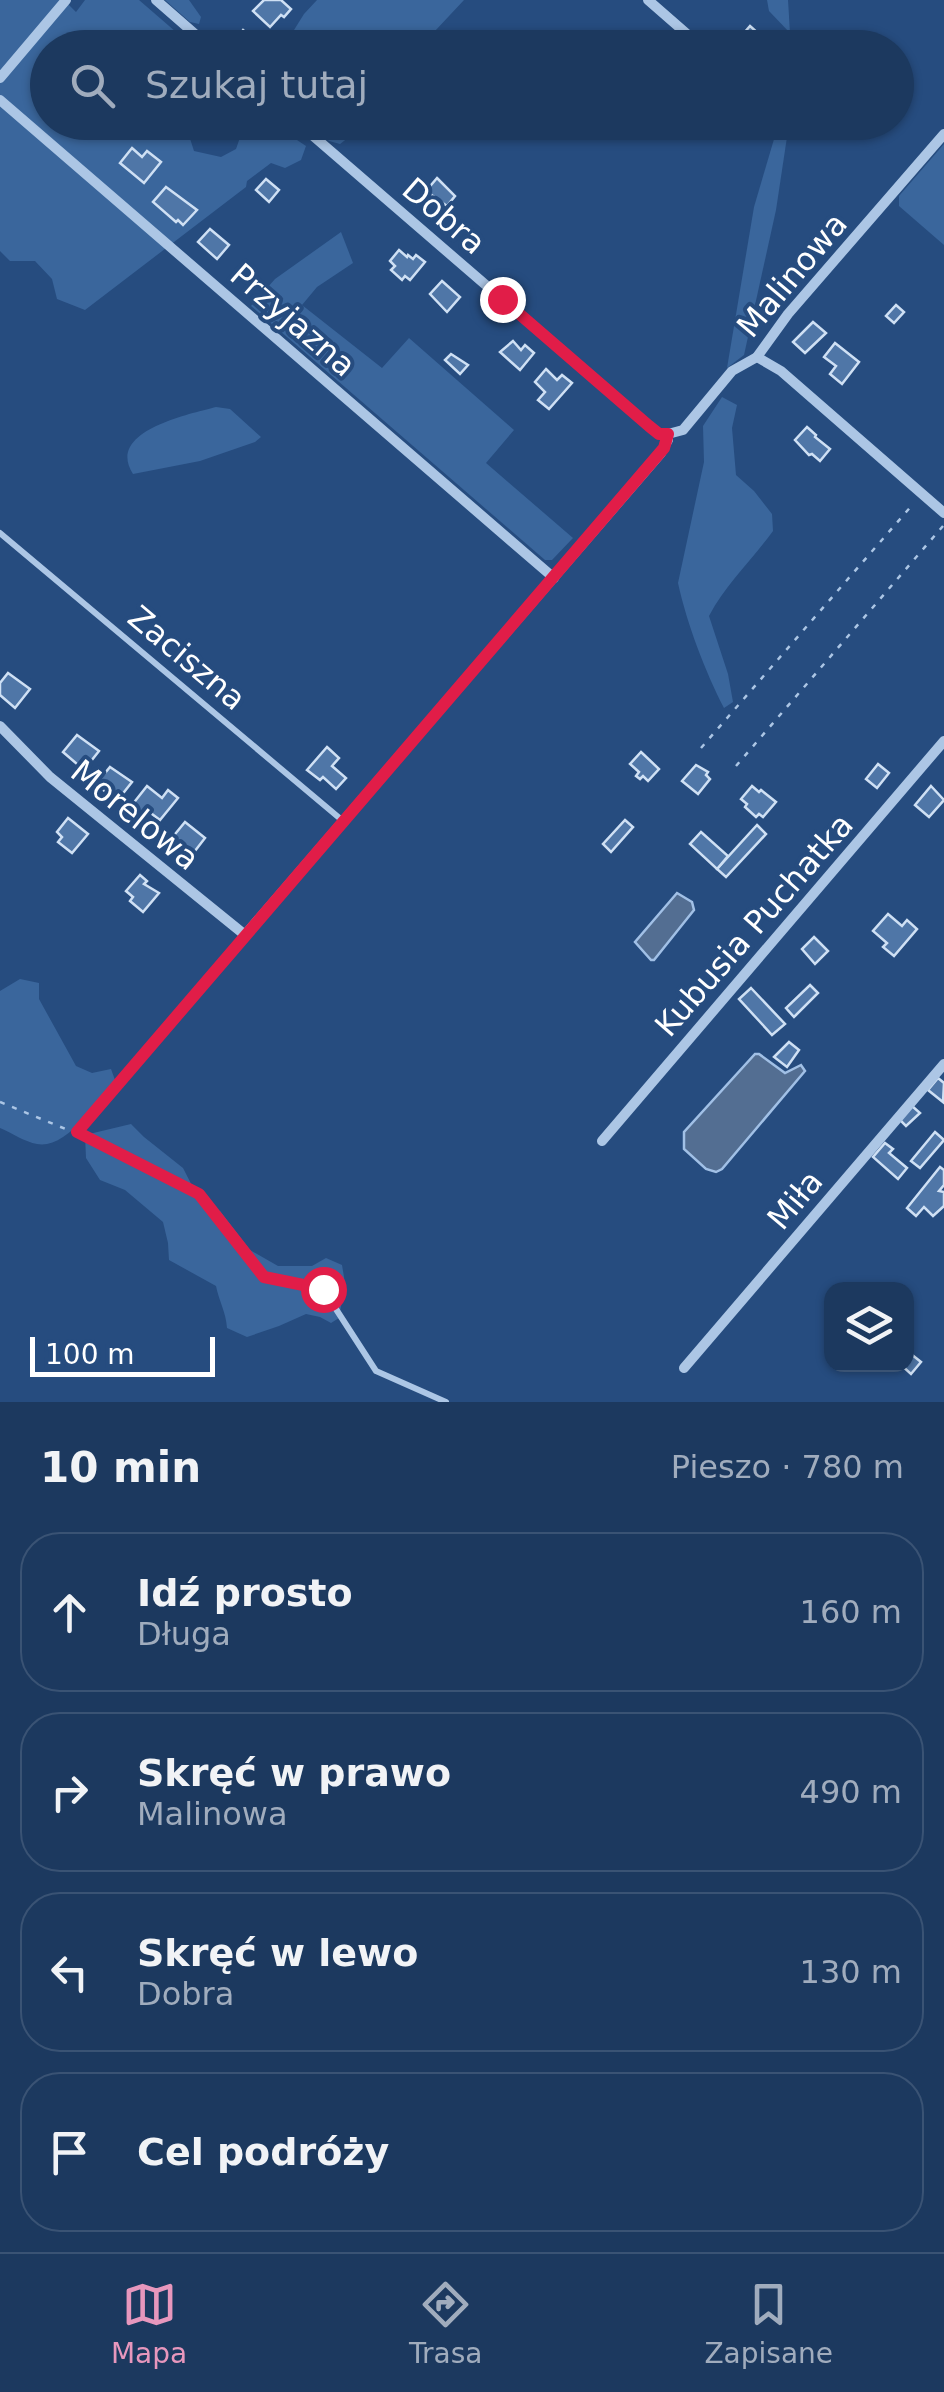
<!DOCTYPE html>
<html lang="pl">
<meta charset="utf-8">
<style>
:root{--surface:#1c395f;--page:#254065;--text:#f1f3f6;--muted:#a0acbd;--line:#3a5374;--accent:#e797bd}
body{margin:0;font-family:"DejaVu Sans",sans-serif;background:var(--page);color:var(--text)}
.controls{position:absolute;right:30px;bottom:30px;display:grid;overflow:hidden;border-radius:20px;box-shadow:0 2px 8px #0004}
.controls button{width:90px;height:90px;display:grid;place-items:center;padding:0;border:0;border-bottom:2px solid var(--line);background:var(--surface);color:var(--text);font:50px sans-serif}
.scale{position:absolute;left:30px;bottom:25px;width:185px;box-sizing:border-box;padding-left:10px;border:5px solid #fff;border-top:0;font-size:28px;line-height:35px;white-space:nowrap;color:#fff;-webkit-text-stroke:8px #264c7f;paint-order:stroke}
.stop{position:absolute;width:30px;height:30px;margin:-22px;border:8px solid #e11d48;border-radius:50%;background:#fff}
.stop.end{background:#e11d48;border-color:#fff;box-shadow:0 2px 10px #0008}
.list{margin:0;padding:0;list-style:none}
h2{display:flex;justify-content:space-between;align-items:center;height:130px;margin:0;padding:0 40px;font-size:42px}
h2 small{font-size:32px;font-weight:400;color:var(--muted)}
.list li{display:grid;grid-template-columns:65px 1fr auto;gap:30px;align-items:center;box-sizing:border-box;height:160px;margin:0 20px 20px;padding:0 20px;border:2px solid var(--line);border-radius:40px}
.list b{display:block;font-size:38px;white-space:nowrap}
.list p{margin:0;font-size:32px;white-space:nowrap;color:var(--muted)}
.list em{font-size:32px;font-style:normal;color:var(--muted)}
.icon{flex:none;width:55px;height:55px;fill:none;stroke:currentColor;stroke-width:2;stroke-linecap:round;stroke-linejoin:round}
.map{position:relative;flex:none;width:944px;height:1402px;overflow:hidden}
.search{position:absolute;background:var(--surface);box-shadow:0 2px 8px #0004;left:30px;right:30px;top:30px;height:110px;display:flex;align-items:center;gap:25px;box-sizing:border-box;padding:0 35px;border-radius:55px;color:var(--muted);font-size:38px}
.sheet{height:850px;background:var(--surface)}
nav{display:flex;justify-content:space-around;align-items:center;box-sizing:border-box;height:140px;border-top:2px solid var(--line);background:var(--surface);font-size:28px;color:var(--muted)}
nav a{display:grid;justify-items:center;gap:5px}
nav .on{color:var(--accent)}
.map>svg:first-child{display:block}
.green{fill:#3a669c}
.water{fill:#536e92;stroke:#a1c0e6;stroke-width:2.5}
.building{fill:#4f76a7;stroke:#cfe0f4;stroke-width:2.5}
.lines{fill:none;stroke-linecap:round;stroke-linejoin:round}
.path{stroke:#acc6e5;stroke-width:2.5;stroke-dasharray:5 8;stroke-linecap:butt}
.service{stroke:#acc6e5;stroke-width:6}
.minor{stroke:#acc6e5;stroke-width:10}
.route{stroke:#e11d48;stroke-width:12}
.labels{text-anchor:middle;stroke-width:8;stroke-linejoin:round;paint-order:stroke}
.street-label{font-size:32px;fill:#fff;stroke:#264c7f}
</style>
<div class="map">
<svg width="944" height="1402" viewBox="0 0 944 1402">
<rect width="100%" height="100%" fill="#264c7f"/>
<g class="green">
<path d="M0 0H64L76 12 85 0H139L176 32 173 47 48 48V122L185 123 194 151 221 157 236 149 245 123H286L294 138 306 146 301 160 285 168 271 163 247 181 246 187 85 310 57 299 52 279 35 261H10L0 251Z"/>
<path d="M165 0H189L201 17 199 24 190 22Z"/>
<path d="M317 0H464L420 47H260C269 35 280 32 294 30L304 14Z"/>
<path d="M767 0H788L790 33 769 11Z"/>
<path d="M309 123H362L353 134 340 144 329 141Z"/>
<path d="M777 129 787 137 776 210 744 355 727 368 754 207Z"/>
<path d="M944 144V245L899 206V196Z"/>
<path d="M341 232 353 263 317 287 302 305 382 368 409 338 514 430 486 463 573 538 552 560H545L251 306 275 279Z"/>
<path d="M722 397 737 405 732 428 736 475 754 491 772 514 773 531C752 560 726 584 709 616L728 674 733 702 724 708C705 671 687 624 678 583L704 462 703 426Z"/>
<path d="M216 407 230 409 261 437 255 442 200 461 133 474C105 431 190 414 216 407Z"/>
<path d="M20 979 39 983V999L76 1066 92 1073 111 1069 115 1080C100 1100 66 1150 37 1144 25 1142 12 1133 0 1128V991Z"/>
<path d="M131 1124 144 1137 183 1168 203 1207 220 1211 250 1250 278 1266H312L326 1258 342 1265 345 1283 339 1318 331 1323 320 1317 306 1314 279 1326 247 1337 227 1328C226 1312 219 1301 216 1286L169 1260 168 1243 163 1222 125 1190 100 1180 86 1158 85 1135Z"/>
</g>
<g class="water">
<path d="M677 893 692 902 694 910 654 960H651L635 942Z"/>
<path d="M755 1054H759L785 1073 801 1065 805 1071 722 1169 716 1172 706 1169 684 1149V1132Z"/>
</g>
<g class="building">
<path d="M264 0H281L291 9 284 17 281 15 270 27 253 11Z"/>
<path d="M750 26 759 34 757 36 768 48H747L738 40Z"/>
<path d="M243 30 255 41 249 48H230Z"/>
<path d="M219 122H240L231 133Z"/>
<path d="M132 148 142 157 147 151 161 162 144 183 120 163Z"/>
<path d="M437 178 455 196 447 206 426 191Z"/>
<path d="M266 179 279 190 269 202 256 190Z"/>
<path d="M166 187 197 210 183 225 178 220 176 222 153 202Z"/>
<path d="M210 229 229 245 217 259 198 242Z"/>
<path d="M399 250 407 257 408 255 413 259 416 255 425 262 410 280 405 276 402 280 391 270 395 266 390 261Z"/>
<path d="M442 281 460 297 447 312 430 294Z"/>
<path d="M896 305 904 312 894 323 886 316Z"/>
<path d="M813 322 826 333 805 353 793 342Z"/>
<path d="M513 341 521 350 525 345 534 353 520 370 500 352Z"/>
<path d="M835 343 859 362 842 384 830 374 836 366 824 357Z"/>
<path d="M451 354 468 365 460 374 445 360Z"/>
<path d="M546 369 557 380 562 375 572 383 549 409 538 400 545 392 535 382Z"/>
<path d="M807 427 816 435 815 437 830 449 820 461 812 454 809 455 795 440Z"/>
<path d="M8 673 30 689 15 708 0 695V683Z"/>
<path d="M77 735 99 751 84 770 63 752Z"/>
<path d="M327 747 339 758 332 766 346 778 336 789 323 777 320 780 307 770Z"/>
<path d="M641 752 659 769 648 781 643 776 640 779 636 776 639 772 630 764Z"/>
<path d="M878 764 889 773 877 788 866 779Z"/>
<path d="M696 765 708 772 706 775 710 779 698 794 682 781Z"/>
<path d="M110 767 132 782 117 801 96 784Z"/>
<path d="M147 786 162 798 168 790 178 798 160 820 148 811 140 820 128 810Z"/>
<path d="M752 786 759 792 761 790 776 802 763 817 759 814 756 817 745 807 747 804 741 799Z"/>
<path d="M931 786 944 800 929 817 915 805Z"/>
<path d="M68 818 88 834 72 853 58 842 62 837 57 832Z"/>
<path d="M625 820 633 827 611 852 603 844Z"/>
<path d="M185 822 205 838 188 860 176 850 180 847 171 839Z"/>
<path d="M757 825 766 834 726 877 717 869Z"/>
<path d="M701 832 728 856 717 869 690 844Z"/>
<path d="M140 875 147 881 144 884 159 893 143 912 130 901 133 897 126 891Z"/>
<path d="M888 914 902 926 907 920 917 929 894 956 883 947 887 943 873 931Z"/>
<path d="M814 937 828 951 815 964 802 949Z"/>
<path d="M810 985 818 993 794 1017 786 1008Z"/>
<path d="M751 988 785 1024 772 1035 739 999Z"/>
<path d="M789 1042 799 1050 787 1067 774 1057Z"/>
<path d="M938 1078 944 1083 943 1102 928 1090Z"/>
<path d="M912 1106 920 1113 906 1126 900 1120Z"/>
<path d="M935 1132 944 1140 920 1168 911 1161Z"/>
<path d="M885 1143 893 1149 889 1153 907 1168 898 1179 873 1157Z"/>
<path d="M940 1167 944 1170V1185L939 1191 944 1192V1206L933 1216 924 1207 916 1216 907 1208Z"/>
<path d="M906 1350 921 1362 911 1374 900 1364H906Z"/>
</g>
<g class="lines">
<g class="path">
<path d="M701 748 914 503"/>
<path d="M736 766 943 526"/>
<path d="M0 1102 68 1130"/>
<path d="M83 1125 201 990 237 945"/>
</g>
<g class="service">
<path d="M0 533 343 821"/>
<path d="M77 1132 199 1193 264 1277 323 1289 376 1371 446 1402"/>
</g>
<g class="minor">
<path d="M156 0 211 48"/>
<path d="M648 0 703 48"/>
<path d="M0 78 66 0"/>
<path d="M0 100 554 578"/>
<path d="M297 122 649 426 659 434H668L683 430 732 371 757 357 788 314 944 134"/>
<path d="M757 357 781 371 944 513"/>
<path d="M0 726 50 777 245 935 661 453 668 440V434"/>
<path d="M602 1141 944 741"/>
<path d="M684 1368 944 1064"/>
</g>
</g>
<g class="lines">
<path class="route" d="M323 1289 264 1277 199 1194 77 1132 664 448 668 434H659L649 426 502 299"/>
</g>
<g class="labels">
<g class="street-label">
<text transform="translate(444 216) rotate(41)" y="11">Dobra</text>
<text transform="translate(792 275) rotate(-50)" y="11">Malinowa</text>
<text transform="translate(293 320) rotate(41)" y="11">Przyjazna</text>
<text transform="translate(187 658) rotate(40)" y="11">Zaciszna</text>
<text transform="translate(135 815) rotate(39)" y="11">Morelowa</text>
<text transform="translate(754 925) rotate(-49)" y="11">Kubusia Puchatka</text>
<text transform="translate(795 1200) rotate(-50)" y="11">Miła</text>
</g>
</g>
</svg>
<div class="controls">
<button><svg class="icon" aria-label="layers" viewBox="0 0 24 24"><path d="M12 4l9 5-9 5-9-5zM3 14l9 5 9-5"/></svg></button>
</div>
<div class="scale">100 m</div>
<div class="stop" style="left:323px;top:1289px"></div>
<div class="stop end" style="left:502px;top:299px"></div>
<div class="search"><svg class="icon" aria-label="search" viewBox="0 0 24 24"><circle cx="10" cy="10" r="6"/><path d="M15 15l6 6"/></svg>Szukaj tutaj</div>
</div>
<section class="sheet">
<h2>10 min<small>Pieszo · 780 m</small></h2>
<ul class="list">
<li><svg class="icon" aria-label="ahead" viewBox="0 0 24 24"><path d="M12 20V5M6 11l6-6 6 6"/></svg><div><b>Idź prosto</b><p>Długa</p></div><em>160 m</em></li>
<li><svg class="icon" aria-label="right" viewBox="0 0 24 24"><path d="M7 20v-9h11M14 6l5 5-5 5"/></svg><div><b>Skręć w prawo</b><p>Malinowa</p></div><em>490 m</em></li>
<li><svg class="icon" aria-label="left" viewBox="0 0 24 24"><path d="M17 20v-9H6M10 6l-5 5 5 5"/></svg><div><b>Skręć w lewo</b><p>Dobra</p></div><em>130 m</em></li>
<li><svg class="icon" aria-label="arrive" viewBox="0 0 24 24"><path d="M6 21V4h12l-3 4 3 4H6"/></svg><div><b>Cel podróży</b></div></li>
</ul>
</section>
<nav>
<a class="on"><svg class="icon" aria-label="map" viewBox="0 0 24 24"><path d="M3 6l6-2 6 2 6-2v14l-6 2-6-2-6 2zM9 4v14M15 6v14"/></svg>Mapa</a>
<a><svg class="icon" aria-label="directions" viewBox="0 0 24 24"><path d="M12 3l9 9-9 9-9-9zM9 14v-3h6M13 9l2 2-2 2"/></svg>Trasa</a>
<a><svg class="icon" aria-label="saved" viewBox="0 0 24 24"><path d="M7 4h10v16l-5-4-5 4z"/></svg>Zapisane</a>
</nav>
